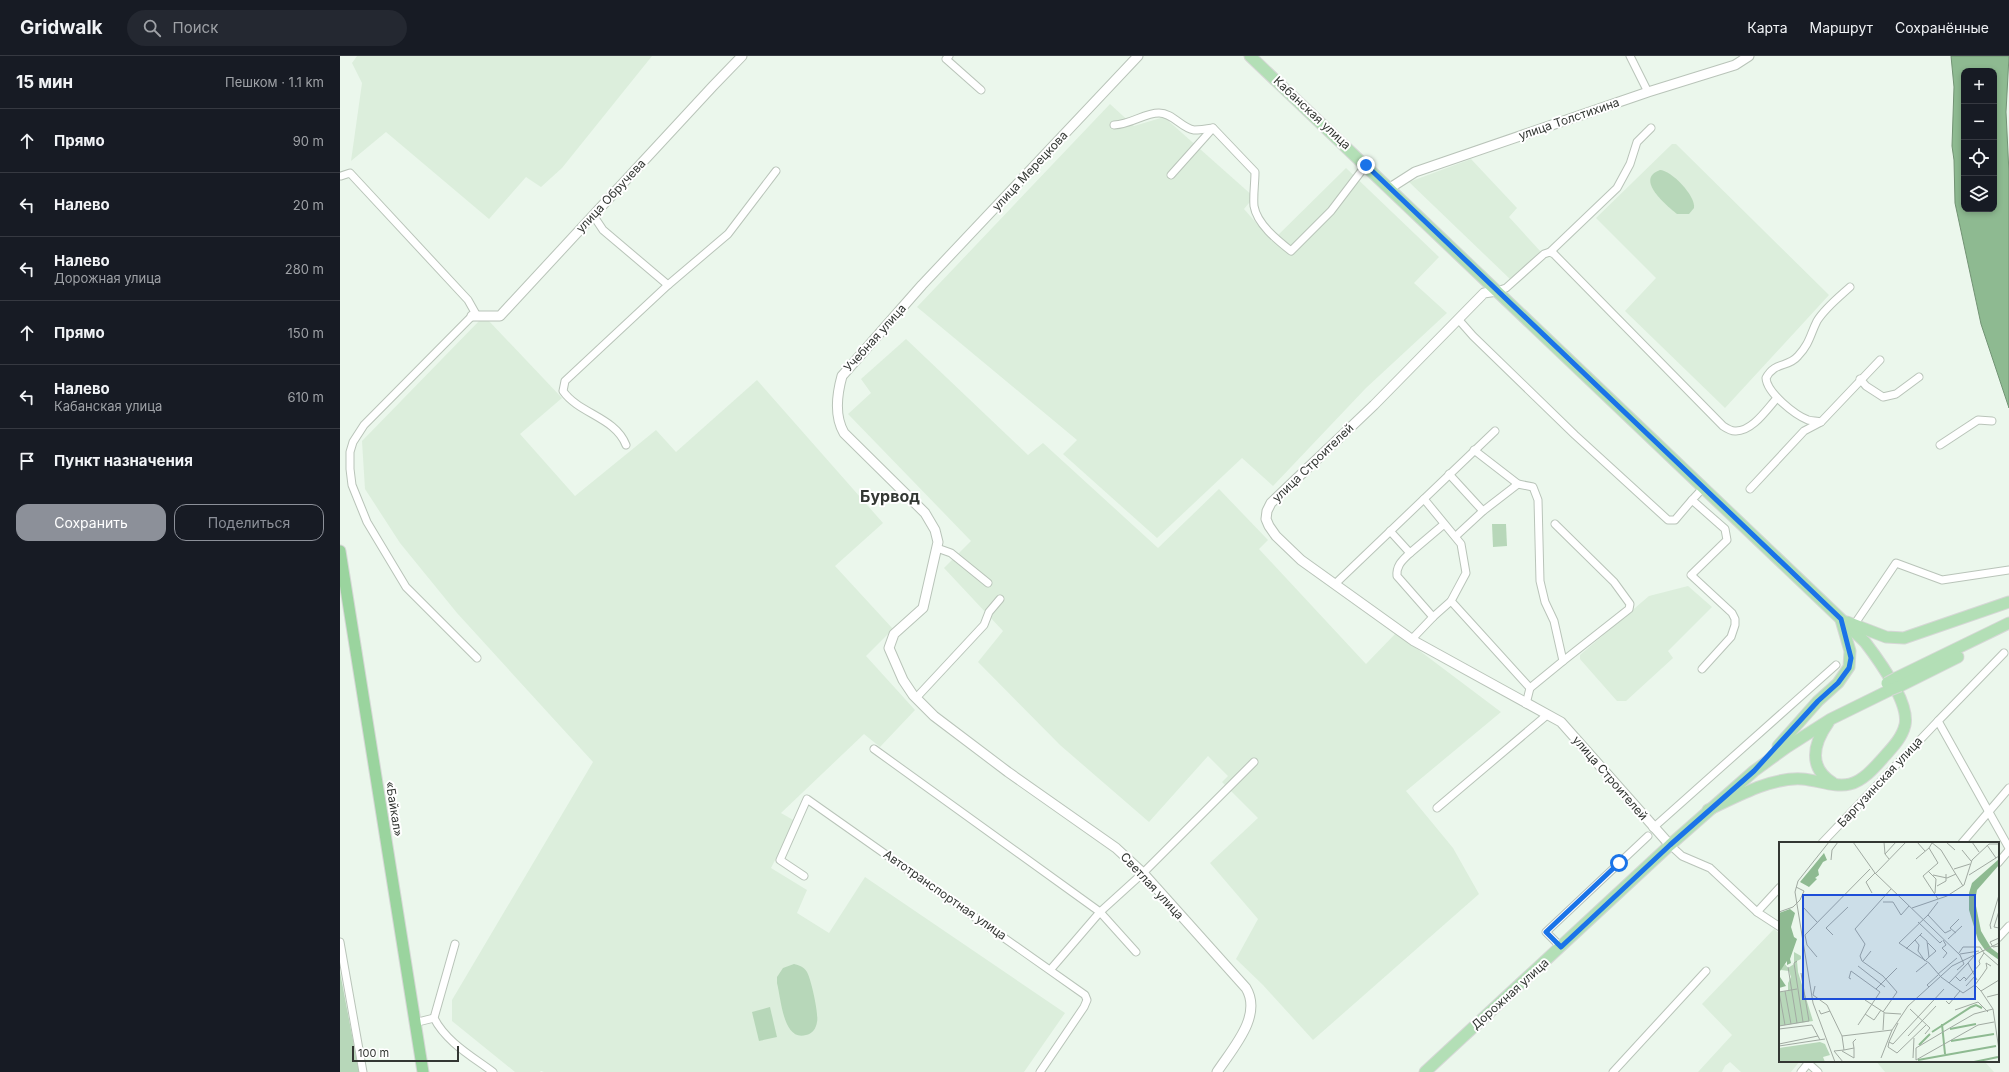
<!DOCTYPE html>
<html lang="ru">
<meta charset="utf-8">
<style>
:root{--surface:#171b24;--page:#242831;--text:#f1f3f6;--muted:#9ea1a6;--line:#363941;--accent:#8c9099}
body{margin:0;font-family:Inter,sans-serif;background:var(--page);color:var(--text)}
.controls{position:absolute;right:12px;top:12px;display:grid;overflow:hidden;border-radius:8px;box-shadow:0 2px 6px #0003}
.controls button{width:36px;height:36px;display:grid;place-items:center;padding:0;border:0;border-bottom:1px solid var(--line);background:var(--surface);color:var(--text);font:20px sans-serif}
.scale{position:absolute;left:12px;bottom:10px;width:107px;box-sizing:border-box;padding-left:4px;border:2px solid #333733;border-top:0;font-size:11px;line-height:14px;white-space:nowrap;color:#333733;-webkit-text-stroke:3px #fff;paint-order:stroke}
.stop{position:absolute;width:12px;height:12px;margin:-9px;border:3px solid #1a73e8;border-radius:50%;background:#fff}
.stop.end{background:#1a73e8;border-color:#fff;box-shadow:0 1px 4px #0008}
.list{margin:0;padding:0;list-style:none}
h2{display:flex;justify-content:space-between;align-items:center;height:52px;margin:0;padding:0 16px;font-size:17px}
h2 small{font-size:13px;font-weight:400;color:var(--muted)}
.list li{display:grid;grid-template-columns:26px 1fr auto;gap:12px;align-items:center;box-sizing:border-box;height:64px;padding:0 16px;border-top:1px solid var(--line)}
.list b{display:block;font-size:15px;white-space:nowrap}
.list p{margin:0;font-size:13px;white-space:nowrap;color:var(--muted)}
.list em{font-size:13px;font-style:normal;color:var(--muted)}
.actions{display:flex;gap:8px;padding:12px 16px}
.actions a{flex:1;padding:9px 0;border:1px solid var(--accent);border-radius:12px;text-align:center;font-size:14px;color:var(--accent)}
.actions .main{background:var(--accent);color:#fff}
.icon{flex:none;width:22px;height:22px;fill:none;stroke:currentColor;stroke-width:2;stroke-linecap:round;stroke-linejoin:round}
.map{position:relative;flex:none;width:1669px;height:1016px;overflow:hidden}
header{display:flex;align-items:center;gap:24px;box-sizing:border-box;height:56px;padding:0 20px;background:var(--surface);border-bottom:1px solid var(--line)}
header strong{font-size:19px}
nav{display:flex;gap:22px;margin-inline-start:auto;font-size:14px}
.search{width:280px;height:36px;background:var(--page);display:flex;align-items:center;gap:10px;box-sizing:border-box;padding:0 14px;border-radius:22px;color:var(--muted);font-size:15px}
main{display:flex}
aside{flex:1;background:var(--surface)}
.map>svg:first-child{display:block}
.built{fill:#dceedc}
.green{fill:#b7d7b9}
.water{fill:#8eba91;stroke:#739375;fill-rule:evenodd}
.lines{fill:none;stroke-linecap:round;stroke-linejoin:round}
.minor-casing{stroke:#b9c4b9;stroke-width:9}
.tertiary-casing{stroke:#b9c4b9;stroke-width:11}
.primary-casing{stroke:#d6d7d6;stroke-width:13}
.trunk-casing{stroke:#d6d7d6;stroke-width:13}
.minor{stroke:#fff;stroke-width:7}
.tertiary{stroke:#fff;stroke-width:9}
.primary{stroke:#b3dfb6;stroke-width:11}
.trunk{stroke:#9ad49e;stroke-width:11}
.primary-bridge-casing{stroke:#d6d7d6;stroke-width:13;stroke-linecap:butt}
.primary-bridge{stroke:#b3dfb6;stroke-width:11}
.route{stroke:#1a73e8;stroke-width:5}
.labels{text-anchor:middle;stroke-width:4;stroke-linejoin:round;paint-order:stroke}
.street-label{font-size:12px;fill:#333733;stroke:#fff}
.district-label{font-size:16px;font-weight:bold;fill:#333733;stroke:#fff}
.inset-river{fill:none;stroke:#8eba91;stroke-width:2}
.inset-road{fill:none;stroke:#a1aaa2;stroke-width:1}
.view{fill:#1d4ed8;fill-opacity:0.15;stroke:#1d4ed8;stroke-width:2}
.inset-edge{fill:none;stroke:#333733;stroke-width:2}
</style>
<header>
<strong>Gridwalk</strong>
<div class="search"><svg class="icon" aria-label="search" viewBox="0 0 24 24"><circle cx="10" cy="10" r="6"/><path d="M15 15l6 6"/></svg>Поиск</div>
<nav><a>Карта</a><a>Маршрут</a><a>Сохранённые</a></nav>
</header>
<main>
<aside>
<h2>15 мин<small>Пешком · 1.1 km</small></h2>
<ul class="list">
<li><svg class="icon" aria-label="ahead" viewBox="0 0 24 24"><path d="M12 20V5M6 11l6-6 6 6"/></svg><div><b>Прямо</b></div><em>90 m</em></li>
<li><svg class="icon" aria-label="left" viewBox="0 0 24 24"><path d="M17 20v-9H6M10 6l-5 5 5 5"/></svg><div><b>Налево</b></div><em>20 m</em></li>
<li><svg class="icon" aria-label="left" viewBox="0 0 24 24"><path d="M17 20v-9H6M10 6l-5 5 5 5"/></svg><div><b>Налево</b><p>Дорожная улица</p></div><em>280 m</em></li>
<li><svg class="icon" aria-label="ahead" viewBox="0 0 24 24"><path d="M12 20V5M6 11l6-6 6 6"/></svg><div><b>Прямо</b></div><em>150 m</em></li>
<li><svg class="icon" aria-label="left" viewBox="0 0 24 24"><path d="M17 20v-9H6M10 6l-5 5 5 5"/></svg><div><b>Налево</b><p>Кабанская улица</p></div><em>610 m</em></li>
<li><svg class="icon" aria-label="arrive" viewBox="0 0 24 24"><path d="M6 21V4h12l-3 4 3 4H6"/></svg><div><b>Пункт назначения</b></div></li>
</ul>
<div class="actions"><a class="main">Сохранить</a><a>Поделиться</a></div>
</aside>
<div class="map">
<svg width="1669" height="1016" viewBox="0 0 1669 1016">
<rect width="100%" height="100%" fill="#ebf7ec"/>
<g class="built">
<path d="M17 0H312L222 112 201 131 186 121 149 163 46 76 11 105 22 27 12 7Z"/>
<path d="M770 48 794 70 824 61 914 141 904 153 932 185 1006 112 1099 201 1074 227 1107 257 1026 332 933 430 902 402 817 482 723 398 737 384 577 251Z"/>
<path d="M1332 88H1336L1489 239 1385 352 1285 255 1316 222 1256 162Z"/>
<path d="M1131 103 1177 152 1169 161 1201 196 1170 223 1069 126Z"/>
<path d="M140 264H148L222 342 180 378 235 440 316 374 336 396 417 324 543 467 495 510 553 573 526 600 575 654 540 691 524 678 441 757 455 765 431 812 467 834 457 857 489 877 525 821 725 957 684 1016H204L201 1015 200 1016H175L112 965V944L253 706 117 557 60 487 25 433 22 385Z"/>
<path d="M566 283 688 399 703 387 818 492 879 433 928 484 919 493 1026 608 1056 577 1161 656 1066 735 1113 792 1139 838 973 984 923 929 896 903 918 863 870 807 918 762 882 726 888 720 868 700 809 766 720 689 638 606 663 575 604 512 631 485 508 358 531 337 521 323Z"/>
<path d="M1348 530 1372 551 1328 595 1333 602 1286 645H1277L1240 603V599L1309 540Z"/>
<path d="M1434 873 1440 878V1005H1460L1451 1016H1401L1390 1006 1385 1010 1382 1016H1358L1392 979 1362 948Z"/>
<path d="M1536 1005H1644L1654 1016H1545Z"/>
</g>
<g class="green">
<path d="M1320 114C1331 114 1356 140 1354 152L1349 158H1337C1327 150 1294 123 1320 114Z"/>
<path d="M1152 468H1166L1167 490 1153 491Z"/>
<path d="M454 908C459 909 464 911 467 916 471 923 479 958 477 966 476 973 472 978 466 979 443 986 441 942 437 927V921L443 912Z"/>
<path d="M0 916 19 1016H0Z"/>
<path d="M430 951 437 981 419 985 412 956Z"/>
</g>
<path class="water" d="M1611 0H1669L1666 56 1669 117V352L1641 268 1615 147 1614 104 1612 90 1614 31ZM1624 15H1654V153H1624Z"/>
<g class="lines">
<defs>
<g id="minor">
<path d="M609 0 606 3 641 34"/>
<path d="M1290 0 1308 36"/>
<path d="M774 69C792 68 804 57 819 57 833 57 841 72 854 74 860 74 867 73 873 72L915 116C915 127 913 139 914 150 917 168 937 184 951 195L991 155 1026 109"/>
<path d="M831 119 873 72"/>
<path d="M1 120 10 117 128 244 137 260"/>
<path d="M253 159 263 174 328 229"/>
<path d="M1210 196 1277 132 1290 108 1297 86 1311 72"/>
<path d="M1157 235 1166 232 1204 198 1210 196 1214 198 1383 370C1386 372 1391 375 1395 375 1412 376 1427 353 1437 342"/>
<path d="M132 260 24 369 13 386 10 396V413L12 429 27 466 66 531 137 602"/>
<path d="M1118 263 1133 280 1235 379 1328 464H1335L1352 444"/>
<path d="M1520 323 1526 330 1543 341 1556 338 1579 321"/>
<path d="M1481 366C1477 365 1472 365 1468 364 1455 359 1427 337 1426 322 1435 305 1448 312 1458 300 1470 287 1470 279 1477 265 1485 252 1499 241 1510 231"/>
<path d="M286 389C275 361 239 358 223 335L225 325 328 229 388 178 436 115"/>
<path d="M1600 389 1638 364 1652 365"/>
<path d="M1134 394 1178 428 1193 431 1198 444 1200 525 1205 546 1214 565 1223 605 1190 632"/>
<path d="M1109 418 1143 455"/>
<path d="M1410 433 1464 375 1481 366 1540 304"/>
<path d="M1084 443 1121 488 1126 517 1111 545 1190 632 1186 648"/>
<path d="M1215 468 1274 526 1290 548 1289 553 1223 605"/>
<path d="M1050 475 1070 497 1103 469"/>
<path d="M1116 480 1143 455 1178 428"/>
<path d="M597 492 611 497 648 527"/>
<path d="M1070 497C1063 504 1056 509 1057 520L1093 561"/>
<path d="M995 528 1155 375"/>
<path d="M1514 569 1556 507 1602 524 1669 514"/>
<path d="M1072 583 1093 561 1111 545"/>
<path d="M1664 597 1598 665 1669 792"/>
<path d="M1362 613 1391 581 1395 569V563L1392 557 1351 519 1387 484 1385 473 1352 444 1363 432"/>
<path d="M576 642 644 569 649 556 660 543"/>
<path d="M534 693 760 856 796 896"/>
<path d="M1097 752 1207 659"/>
<path d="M1313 772 1496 609"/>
<path d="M1482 787 1598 665"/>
<path d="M1622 787 1669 732"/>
<path d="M1330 789 1342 800 1370 812 1417 856 1440 871"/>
<path d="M1658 807 1669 794"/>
<path d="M464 820 440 804 467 743 745 939 747 944 744 951 700 1016"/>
<path d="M1417 856 1440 831"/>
<path d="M1658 882 1669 870"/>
<path d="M0 886 23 1016"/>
<path d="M115 888 94 962C106 986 133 1001 153 1016"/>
<path d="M1221 891 1206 876 1308 780"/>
<path d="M711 913 760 856 803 817 914 706"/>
<path d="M74 967 94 962"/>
<path d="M1468 1007 1478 1016"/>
<path d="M1273 1016 1366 915"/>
<path d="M1461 1016 1470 1005"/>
</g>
<g id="tertiary">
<path d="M798 0 582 229 502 320C497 338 494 360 504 377L585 457 595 474 598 486 583 552 554 578 549 592 563 624 573 639 594 660 668 716 776 792 803 817 906 932C923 960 892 993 877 1016"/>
<path d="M1050 132 1075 116 1308 36 1395 9 1409 0"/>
<path d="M1157 235 1144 237 1034 349 931 447 927 455 926 463 929 470 936 480 961 504 1074 585 1221 666 1330 789"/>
<path d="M132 260H160L373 30 402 0"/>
</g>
<g id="primary">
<path d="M910 0 1525 586C1538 603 1570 647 1565 669 1562 682 1552 692 1543 702 1535 711 1523 725 1510 728 1495 732 1478 724 1462 723 1431 721 1396 741 1368 754"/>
<path d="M1507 566 1546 581 1564 582 1669 546"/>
<path d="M1556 622 1669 567"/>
<path d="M1560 630 1618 601"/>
<path d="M1488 667C1473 688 1468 712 1493 727"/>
<path d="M1438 690 1478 645 1498 627 1509 611 1510 595 1501 564"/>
<path d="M1085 1016 1330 789 1414 715 1447 691 1491 663 1550 634"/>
</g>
<path id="trunk" d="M0 495 83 1016"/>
</defs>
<use href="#minor" class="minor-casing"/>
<use href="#tertiary" class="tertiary-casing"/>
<use href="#primary" class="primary-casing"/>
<use href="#trunk" class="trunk-casing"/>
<use href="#minor" class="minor"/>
<use href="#tertiary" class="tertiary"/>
<use href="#primary" class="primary"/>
<use href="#trunk" class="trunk"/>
<defs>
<g id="primary-bridge">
<path d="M1547 627 1556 622"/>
<path d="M1550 634 1560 630"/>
</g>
</defs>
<use href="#primary-bridge" class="primary-bridge-casing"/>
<use href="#primary-bridge" class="primary-bridge"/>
</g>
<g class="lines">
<path class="route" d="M1026 109 1501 563 1511 602 1509 612 1498 627 1478 645 1414 715 1330 789 1221 891 1206 876 1279 807"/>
</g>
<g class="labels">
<g class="street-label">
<text transform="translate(972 57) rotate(43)" y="4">Кабанская улица</text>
<text transform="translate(1229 63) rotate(-19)" y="4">улица Толстихина</text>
<text transform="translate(690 115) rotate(-47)" y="4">улица Мерецкова</text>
<text transform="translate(271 140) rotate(-47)" y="4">улица Обручева</text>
<text transform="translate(535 282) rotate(-48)" y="4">Учебная улица</text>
<text transform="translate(973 407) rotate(-44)" y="4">улица Строителей</text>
<text transform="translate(1270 722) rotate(49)" y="4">улица Строителей</text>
<text transform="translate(1540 726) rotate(-47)" y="4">Баргузинская улица</text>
<text transform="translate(54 753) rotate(81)" y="4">«Байкал»</text>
<text transform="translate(812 830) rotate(47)" y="4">Светлая улица</text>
<text transform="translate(605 839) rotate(35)" y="4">Автотранспортная улица</text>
<text transform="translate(1170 938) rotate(-42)" y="4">Дорожная улица</text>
</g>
<g class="district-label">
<text x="550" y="446">Бурвод</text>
</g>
</g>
<g transform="translate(1439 786)">
<rect width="220" height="220" fill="#ebf7ec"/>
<path d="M15 110 22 114V117L18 119 19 130 34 179 0 184V150L9 149V141L12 135 10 129 2 128V125L6 122 9 126 15 122ZM41 200 46 202 51 213 44 215 46 220H0V206Z" fill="#b7d7b9"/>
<path d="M45 11 48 18 44 20 39 28 40 33 36 36 38 37 30 45 21 40ZM220 17V23L198 48 196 59 202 89 212 106 220 112V118L206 108 199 98 190 68V51L193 41ZM11 67 16 71 12 85 15 95 18 97 11 117 12 121 8 123V119L1 129V135L7 144 0 146V71Z" fill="#8eba91"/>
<path class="inset-river" d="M163 182 166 212M171 187 197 182M153 190 192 165 197 163 203 166M172 199 215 192M140 203 151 192M139 218 217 204M195 220 219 215"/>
<path class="inset-road" d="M50 0 19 39 16 50 34 161 56 220M74 0 96 31 181 113 185 122 178 128M105 0 106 12M138 0 146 9M152 0 162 8 184 44M167 0 176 8M193 0 200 10M153 1 150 6 159 21 144 34 159 57M208 3 217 16M183 8 192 19M110 17 106 12 117 0M137 17 150 6M52 18 53 8 59 0M175 27 191 22M149 29 157 37 156 51M96 32 127 0M154 33 168 36 177 32M190 33 220 14M158 44 167 39V32M93 51 87 40 96 31M104 60H114L122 73 130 64M24 65 38 80M133 66 168 54 185 43 193 18 210 2H220M220 69 215 85 220 86M0 70 14 65 21 58 25 49 17 45M149 73 159 60M139 80 161 101 163 99M212 87 211 83 220 53M172 88 166 91 149 73 120 101 150 121 162 135 184 151 196 143 204 132 208 126 207 121 212 124M177 91 171 86 180 77M54 93 47 86 69 65M141 93 148 99 150 115 147 118M220 96 211 100 214 105 220 104M169 97 183 84M136 98 140 103 139 109 146 119M164 98 167 103 163 106 168 111 164 116M149 101 157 109 150 115M127 107 143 91M180 111 184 105H201L205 111 200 119 201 122 186 139M205 111 220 124M181 112 200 109M195 114 189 121 198 138M38 115 28 103 26 93 91 27M18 119 15 121 24 180M84 119 92 109M79 124 106 145M9 125 18 181M137 130 148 121M159 132 178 116M176 134 181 139 185 135 188 138M72 137 70 136 72 129 101 150 79 183M170 141 189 121M196 143 202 149 220 138M36 144 34 153 48 163 63 194 65 208 55 209 64 220M187 144 196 134M150 145 148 143 159 133M97 147 118 126M6 149 12 182M202 149 214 167 220 208M0 150 6 183M0 150 18 147M208 155 220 152M86 158 106 171 122 172M167 159 170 162 181 149M131 167 151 186 146 192M40 168 42 172 51 169M176 168 199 160 209 170M104 170 118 150 104 134 83 119 81 114 86 102 76 87 112 47M86 172 95 178 102 168M119 181 110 200 114 202 165 147M0 184 30 179 22 131M0 187 33 183 41 198M169 187 137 206V218L199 183 215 180M169 187 195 172 214 167M104 188 105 171M63 194 113 188M129 194 157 164M110 200 109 205 118 211 147 183M0 202 39 194M0 204 46 197M65 208 75 206 74 200 77 197M63 209 75 216V206M102 216 113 188 129 164 173 124 220 101M134 216 135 196"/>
<path class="view" d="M24 53H196V157H24Z"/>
<rect width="220" height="220" class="inset-edge"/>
</g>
</svg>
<div class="controls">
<button>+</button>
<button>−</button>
<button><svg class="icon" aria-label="locate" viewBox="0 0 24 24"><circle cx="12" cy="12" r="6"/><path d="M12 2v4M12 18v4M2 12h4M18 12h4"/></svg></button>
<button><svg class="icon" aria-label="layers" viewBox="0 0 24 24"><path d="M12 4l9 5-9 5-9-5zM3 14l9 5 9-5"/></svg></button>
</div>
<div class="scale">100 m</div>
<div class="stop" style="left:1279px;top:807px"></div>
<div class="stop end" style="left:1026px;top:109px"></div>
</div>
</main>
